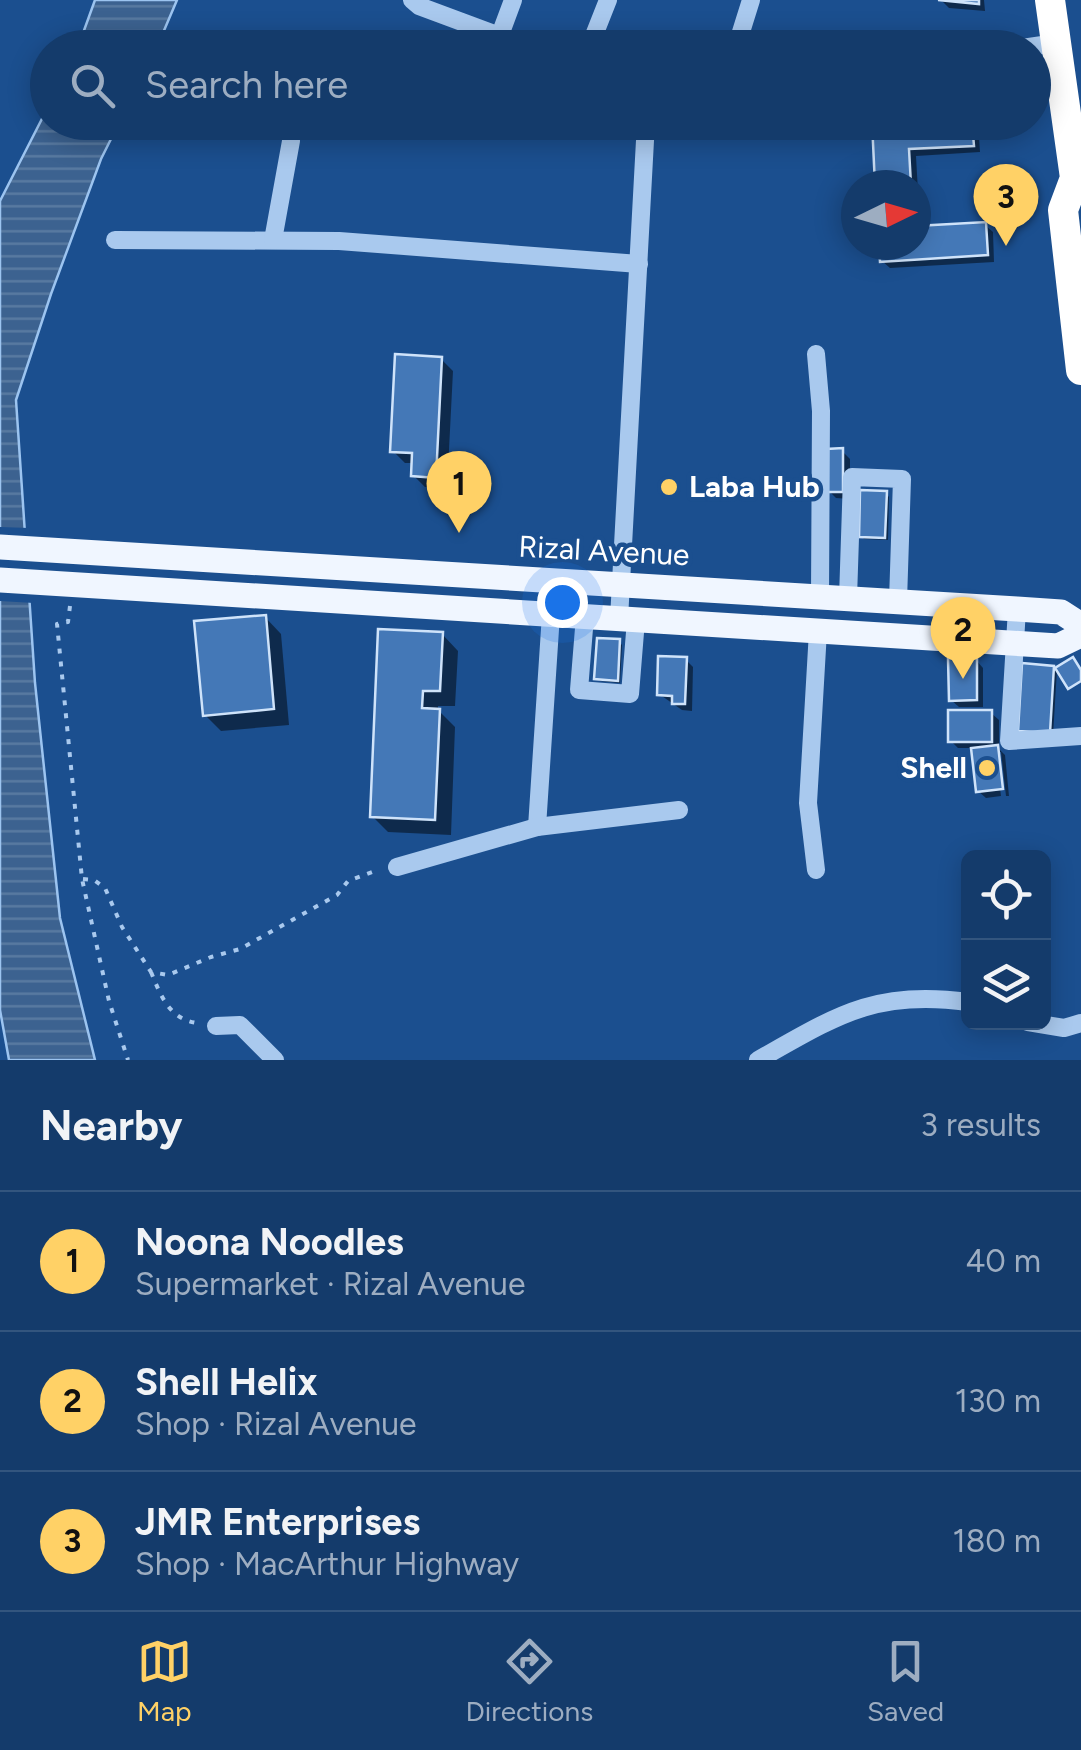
<!DOCTYPE html>
<meta charset="utf-8">
<style>
:root{--surface:#143b6b;--page:#214673;--text:#f1f3f6;--muted:#9dadc1;--line:#33557e;--accent:#ffd166}
body{margin:0;font-family:Figtree,sans-serif;background:var(--page);color:var(--text)}
.controls{position:absolute;right:30px;bottom:30px;display:grid;overflow:hidden;border-radius:15px;box-shadow:0 5px 25px #0003}
.controls button{width:90px;height:90px;display:grid;place-items:center;padding:0;border:0;border-bottom:2px solid var(--line);background:var(--surface);color:var(--text);font:50px sans-serif}
.compass{position:absolute;left:841px;top:170px;width:90px;height:90px;border-radius:50%;background:var(--surface);box-shadow:0 5px 25px #0003;rotate:85deg}
.you{position:absolute;left:562px;top:602px;width:35px;height:35px;margin:-25px;border:8px solid #fff;border-radius:50%;background:#1a73e8;box-shadow:0 0 0 15px #1a73e833}
.badge{display:grid;place-items:center;width:65px;height:65px;border-radius:50%;background:var(--accent);color:#111;font-size:32px;font-weight:700}
.pin{position:absolute;translate:-50% -82px;filter:drop-shadow(0 2px 5px #0008)}
.pin::after{content:'';position:absolute;top:52px;width:35px;height:30px;background:inherit;clip-path:polygon(0 0,100% 0,50% 100%)}
.list{margin:0;padding:0;list-style:none}
h2{display:flex;justify-content:space-between;align-items:center;height:130px;margin:0;padding:0 40px;font-size:42px}
h2 small{font-size:32px;font-weight:400;color:var(--muted)}
.list li{display:grid;grid-template-columns:65px 1fr auto;gap:30px;align-items:center;box-sizing:border-box;height:140px;padding:0 40px;border-top:2px solid var(--line)}
.list b{display:block;font-size:38px;white-space:nowrap}
.list p{margin:0;font-size:32px;white-space:nowrap;color:var(--muted)}
.list em{font-size:32px;font-style:normal;color:var(--muted)}
.icon{flex:none;width:55px;height:55px;fill:none;stroke:currentColor;stroke-width:2;stroke-linecap:round;stroke-linejoin:round}
.map{position:relative;flex:none;width:1081px;height:1060px;overflow:hidden}
.search{position:absolute;background:var(--surface);box-shadow:0 5px 25px #0003;left:30px;right:30px;top:30px;height:110px;display:flex;align-items:center;gap:25px;box-sizing:border-box;padding:0 35px;border-radius:55px;color:var(--muted);font-size:38px}
.sheet{height:550px;background:var(--surface)}
nav{display:flex;justify-content:space-around;align-items:center;box-sizing:border-box;height:140px;border-top:2px solid var(--line);background:var(--surface);font-size:28px;color:var(--muted)}
nav a{display:grid;justify-items:center;gap:5px}
nav .on{color:var(--accent)}
.map>svg:first-child{display:block}
.water{fill:url(#water-rules);stroke:#9cc4f0;stroke-width:2.5}
.pier{fill:#1b4f8f}
.shadow{fill:#0007}
.building{fill:#4478b7;stroke:#cfe3fa;stroke-width:2.5}
.lines{fill:none;stroke-linecap:round;stroke-linejoin:round}
.path{stroke:#a9c9ee;stroke-width:4;stroke-dasharray:5 8;stroke-linecap:butt}
.minor{stroke:#a9c9ee;stroke-width:18}
.major{stroke:#f0f6ff;stroke-width:25}
.highway{stroke:#fff;stroke-width:30}
.poi-dot{fill:#ffd166;stroke:#1b4f8f;stroke-width:4}
.labels{text-anchor:middle;stroke-width:9;stroke-linejoin:round;paint-order:stroke}
.poi-label{font-size:30px;font-weight:bold;fill:#fff;stroke:#1b4f8f;text-anchor:start}
.street-label{font-size:30px;fill:#fff;stroke:#1b4f8f}
</style>
<div class="map">
<svg width="1081" height="1060" viewBox="0 0 1081 1060">
<defs>
<pattern id="water-rules" width="6" height="5" patternUnits="userSpaceOnUse" patternTransform="scale(2.5)"><rect width="6" height="5" fill="#3c6290"/><path d="M0 2.5h6" fill="none" stroke="#597aa1"/></pattern>
</defs>
<rect width="100%" height="100%" fill="#1b4f8f"/>
<g class="water">
<path d="M95 0H177L157 47H78Z"/>
<path d="M47 109 48 122 119 123 101 159 51 294 16 400 35 683 60 918 95 1060H9L0 1010V201Z"/>
</g>
<path class="pier" d="M0 527 29 528 34 603 0 601Z"/>
<g class="shadow">
<path d="M941 0H984L985 11 949 8Z"/>
<path d="M874 122H978L980 152 916 156 920 228 985 225 993 232 994 262 890 268 882 261 881 245H916V185H878Z"/>
<path d="M441 359 453 371 447 489 425 487 413 475 414 463H405L393 451Z"/>
<path d="M842 451 850 459V499L836 498 829 491Z"/>
<path d="M886 494 889 497 888 540 864 539 861 536Z"/>
<path d="M265 617 281 634 289 725 221 731 205 715Z"/>
<path d="M442 634 458 651 455 706H438V710L455 727 451 835 388 832 372 816Z"/>
<path d="M619 642 622 645 620 683 600 681 597 678Z"/>
<path d="M686 660 693 667 692 711 682 710 659 694Z"/>
<path d="M976 660 983 668V707H959L951 700Z"/>
<path d="M1053 668 1057 670 1053 735 1023 734 1020 730Z"/>
<path d="M991 713 999 720V749L1005 755 1009 796H1006L1001 752H996L1001 796 986 798 978 791 973 748H958L951 741Z"/>
</g>
<g class="building">
<path d="M979 0V4L938 0Z"/>
<path d="M872 122H972L974 146 909 149 911 185H875Z"/>
<path d="M986 222 988 255 880 262 879 245H916V226Z"/>
<path d="M395 354 442 357 436 478 411 476 412 453 390 452Z"/>
<path d="M843 448V492H826V449Z"/>
<path d="M860 490 887 491 885 538 859 537Z"/>
<path d="M266 615 274 709 203 716 194 621Z"/>
<path d="M378 629 443 632 440 691H423L422 708 440 709 435 820 370 817Z"/>
<path d="M597 638 620 639 618 681 594 679Z"/>
<path d="M658 656 687 657 685 704H672V696L657 695Z"/>
<path d="M1073 657 1081 670V681L1068 689 1055 668Z"/>
<path d="M948 658H977V700L949 701Z"/>
<path d="M1022 663 1054 666 1050 733 1018 731Z"/>
<rect x="948" y="710" width="44" height="32"/>
<path d="M998 745 1003 789 976 792 971 748Z"/>
</g>
<g class="lines">
<g class="path">
<path d="M70 606 68 622 57 624 82 879 109 1001 128 1060"/>
<path d="M83 879 94 880 105 888 122 927 151 972 168 975 211 957 240 949 337 895 348 881 378 870"/>
<path d="M151 972C161 996 169 1019 197 1023"/>
</g>
<g class="minor">
<path d="M412 0 419 6 532 48"/>
<path d="M500 35 513 0"/>
<path d="M589 48 608 0"/>
<path d="M736 48 751 0"/>
<path d="M1022 48 1056 43"/>
<path d="M115 240 339 241 639 264"/>
<path d="M273 240 291 141 290 122"/>
<path d="M816 354 821 411 820 596"/>
<path d="M848 598 852 477 902 479 898 601"/>
<path d="M1017 609 1009 741 1081 736"/>
<path d="M585 616 579 690 630 694 636 620"/>
<path d="M619 619 646 122"/>
<path d="M537 827 551 614"/>
<path d="M397 867 537 827 679 810"/>
<path d="M816 870 808 803 818 631"/>
<path d="M1028 1022 1064 1028 1081 1023"/>
<path d="M216 1026 240 1025 275 1060"/>
<path d="M758 1060C836 1016 875 989 968 1002"/>
</g>
<g class="major">
<path d="M0 547 1017 609 1061 612 1081 625"/>
<path d="M0 580 1058 646 1081 635"/>
</g>
<path class="highway" d="M1050 0 1075 178 1063 210 1081 370"/>
</g>
<g class="poi-dot">
<circle cx="669" cy="487" r="10"/>
<circle cx="987" cy="768" r="10"/>
</g>
<g class="labels">
<g class="poi-label">
<text x="689" y="497">Laba Hub</text>
<text x="967" y="778" text-anchor="end">Shell</text>
</g>
<g class="street-label">
<text transform="translate(604 551) rotate(3)" y="10">Rizal Avenue</text>
</g>
</g>
</svg>
<div class="controls">
<button><svg class="icon" aria-label="locate" viewBox="0 0 24 24"><circle cx="12" cy="12" r="6"/><path d="M12 2v4M12 18v4M2 12h4M18 12h4"/></svg></button>
<button><svg class="icon" aria-label="layers" viewBox="0 0 24 24"><path d="M12 4l9 5-9 5-9-5zM3 14l9 5 9-5"/></svg></button>
</div>
<svg class="compass" viewBox="-18 -18 36 36"><path d="M0-13l5 13h-10z" fill="#e53935"/><path d="M0 13l5-13h-10z" fill="#9dadc1"/></svg>
<div class="you"></div>
<div class="pin badge" style="left:459px;top:533px">1</div>
<div class="pin badge" style="left:963px;top:679px">2</div>
<div class="pin badge" style="left:1006px;top:246px">3</div>
<div class="search"><svg class="icon" aria-label="search" viewBox="0 0 24 24"><circle cx="10" cy="10" r="6"/><path d="M15 15l6 6"/></svg>Search here</div>
</div>
<section class="sheet">
<h2>Nearby<small>3 results</small></h2>
<ul class="list">
<li><span class="badge">1</span><div><b>Noona Noodles</b><p>Supermarket · Rizal Avenue</p></div><em>40 m</em></li>
<li><span class="badge">2</span><div><b>Shell Helix</b><p>Shop · Rizal Avenue</p></div><em>130 m</em></li>
<li><span class="badge">3</span><div><b>JMR Enterprises</b><p>Shop · MacArthur Highway</p></div><em>180 m</em></li>
</ul>
</section>
<nav>
<a class="on"><svg class="icon" aria-label="map" viewBox="0 0 24 24"><path d="M3 6l6-2 6 2 6-2v14l-6 2-6-2-6 2zM9 4v14M15 6v14"/></svg>Map</a>
<a><svg class="icon" aria-label="directions" viewBox="0 0 24 24"><path d="M12 3l9 9-9 9-9-9zM9 14v-3h6M13 9l2 2-2 2"/></svg>Directions</a>
<a><svg class="icon" aria-label="saved" viewBox="0 0 24 24"><path d="M7 4h10v16l-5-4-5 4z"/></svg>Saved</a>
</nav>
